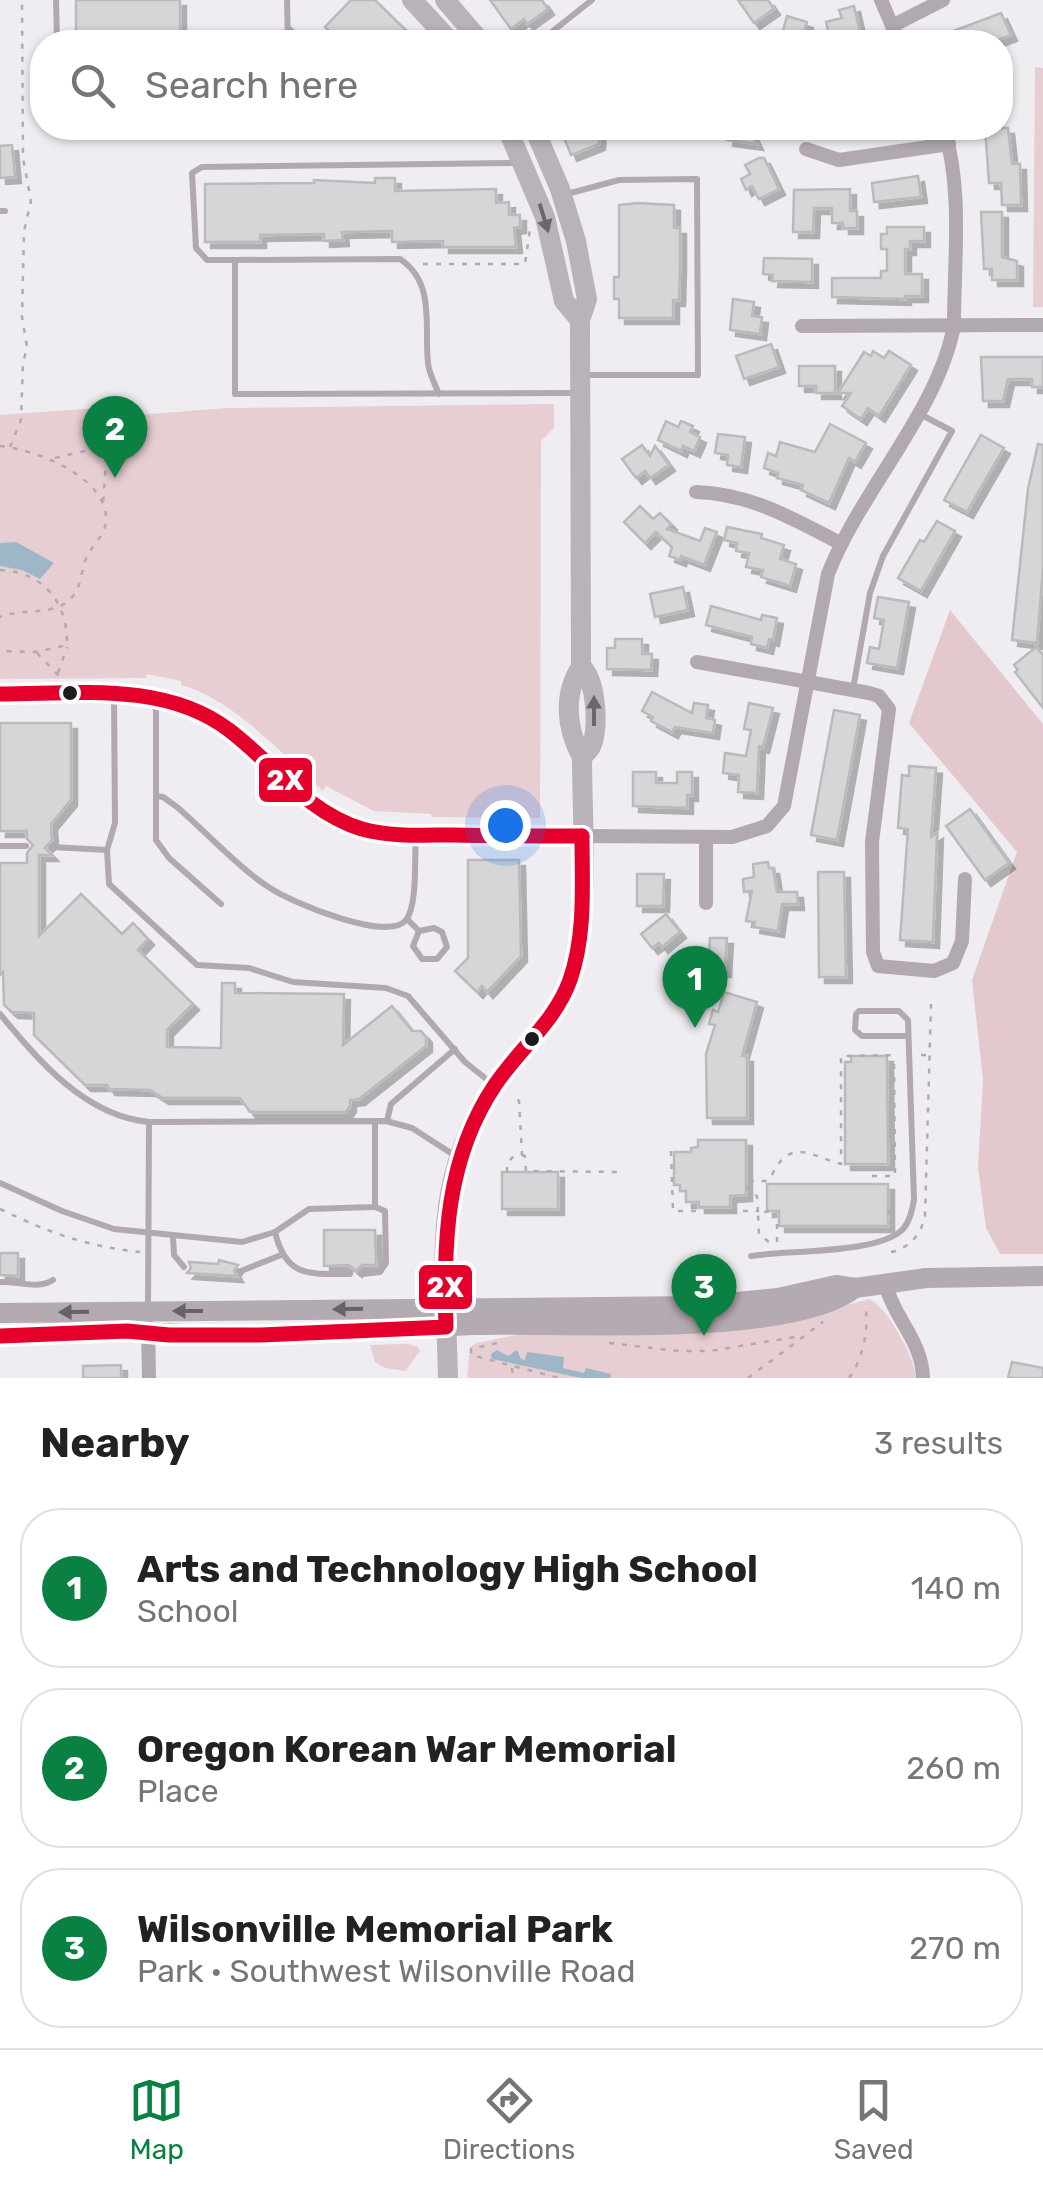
<!DOCTYPE html>
<meta charset="utf-8">
<style>
:root{--surface:#fff;--page:#f2f2f2;--text:#222;--muted:#767676;--line:#e0e0e0;--accent:#0b8043}
body{margin:0;font-family:Rubik,sans-serif;background:var(--page);color:var(--text)}
.you{position:absolute;left:505px;top:825px;width:35px;height:35px;margin:-25px;border:8px solid #fff;border-radius:50%;background:#1a73e8;box-shadow:0 0 0 15px #1a73e833}
.badge{display:grid;place-items:center;width:65px;height:65px;border-radius:50%;background:var(--accent);color:#fff;font-size:32px;font-weight:700}
.pin{position:absolute;translate:-50% -82px;filter:drop-shadow(0 2px 5px #0008)}
.pin::after{content:'';position:absolute;top:52px;width:35px;height:30px;background:inherit;clip-path:polygon(0 0,100% 0,50% 100%)}
.list{margin:0;padding:0;list-style:none}
h2{display:flex;justify-content:space-between;align-items:center;height:130px;margin:0;padding:0 40px;font-size:42px}
h2 small{font-size:32px;font-weight:400;color:var(--muted)}
.list li{display:grid;grid-template-columns:65px 1fr auto;gap:30px;align-items:center;box-sizing:border-box;height:160px;margin:0 20px 20px;padding:0 20px;border:2px solid var(--line);border-radius:40px}
.list b{display:block;font-size:38px;white-space:nowrap}
.list p{margin:0;font-size:32px;white-space:nowrap;color:var(--muted)}
.list em{font-size:32px;font-style:normal;color:var(--muted)}
.icon{flex:none;width:55px;height:55px;fill:none;stroke:currentColor;stroke-width:2;stroke-linecap:round;stroke-linejoin:round}
.map{position:relative;flex:none;width:1043px;height:1378px;overflow:hidden}
.search{position:absolute;background:var(--surface);box-shadow:0 2px 8px #0004;left:30px;right:30px;top:30px;height:110px;display:flex;align-items:center;gap:25px;box-sizing:border-box;padding:0 35px;border-radius:40px;color:var(--muted);font-size:38px}
.sheet{height:670px;background:var(--surface)}
nav{display:flex;justify-content:space-around;align-items:center;box-sizing:border-box;height:140px;border-top:2px solid var(--line);background:var(--surface);font-size:28px;color:var(--muted)}
nav a{display:grid;justify-items:center;gap:5px}
nav .on{color:var(--accent)}
.map>svg:first-child{display:block}
.green{fill:#e7ced2}
.forest{fill:#e3c9cd}
.water{fill:#9db6c8}
.building{fill:#d6d5d8;stroke:#bababd;stroke-width:2.5;filter:url(#shadow)}
.lines{fill:none;stroke-linecap:round;stroke-linejoin:round}
.path{stroke:#b0abb0;stroke-width:2.5;stroke-dasharray:5 8;stroke-linecap:butt}
.lane{stroke:#b2a8af;stroke-width:6}
.street{stroke:#b2a8af;stroke-width:14}
.secondary{stroke:#bab2b9;stroke-width:20}
.primary{stroke:#b4aab1;stroke-width:20}
.bus-1-casing{stroke:#fff;stroke-width:22}
.bus-1{stroke:#e4002b;stroke-width:15}
.oneway{fill:#6c666c}
.oneway2{fill:#686268}
.bus-dot{fill:#1d1b1e;stroke:#fff;stroke-width:4}
.line-badge{stroke:#fff;stroke-width:4}
.badge-label{font-size:28px;text-anchor:middle;font-weight:bold;fill:#fff}
</style>
<div class="map">
<svg width="1043" height="1378" viewBox="0 0 1043 1378">
<defs>
<filter id="shadow"><feDropShadow dx="6" dy="6" stdDeviation="0" flood-color="#0004"/></filter>
</defs>
<rect width="100%" height="100%" fill="#efedf1"/>
<g class="green">
<path d="M1035 67 1043 68V307H1033Z"/>
<path d="M554 404V428L541 441 540 818 432 817 431 814 374 811 326 786 323 791C284 756 232 698 181 685V681L147 674 146 678 0 679V415L126 406 138 415 227 408Z"/>
<path d="M869 1299C887 1306 915 1358 916 1378H467L470 1347 477 1343 531 1332 822 1312Z"/>
<path d="M407 1344 418 1347 420 1351 405 1371 385 1368 375 1362 370 1345Z"/>
</g>
<path class="forest" d="M950 610 1043 724V1254H1000L986 1228 978 1167 983 1080 972 980 1017 852 909 723Z"/>
<g class="water">
<path d="M16 542 54 563 40 579 22 570 0 566V543Z"/>
<path d="M497 1350 508 1356 517 1350 521 1359 525 1360 527 1352 564 1357 563 1368 584 1373 586 1368 611 1374 610 1378H581L492 1359 491 1354Z"/>
</g>
<g class="building">
<rect x="76" y="0" width="104" height="42"/>
<path d="M351 0H375L418 42H341L325 27Z"/>
<path d="M490 0H542L548 9 527 24 524 19 511 29Z"/>
<path d="M738 0H768L774 9 754 23Z"/>
<path d="M854 6 862 40 831 42 826 22 842 18 839 10Z"/>
<path d="M1001 13 1011 35 992 42H953L948 33Z"/>
<path d="M787 16 807 22 801 42H780Z"/>
<path d="M560 128H600L599 144 571 155Z"/>
<path d="M729 128H749L757 144 727 140Z"/>
<path d="M985 128H1008L1012 164H1020L1021 205H1002L1001 183H989Z"/>
<path d="M12 145 15 177 0 178V146Z"/>
<path d="M759 158H764L779 189 759 199 752 186 746 190 741 179 750 174 745 165Z"/>
<path d="M918 176 921 197 874 202 872 183Z"/>
<path d="M375 178H395V191L496 189V203L509 202V215H520V227L514 228 516 247H443V241L392 242V231L342 232 343 240 324 241V234L260 235V242H205V184L314 183V180L375 183Z"/>
<path d="M850 189V211H857V228H843V223H832V208H814L813 232H793L794 190Z"/>
<path d="M637 203 674 205V228H680V267L679 300H673V318H619V299H614V277H619V205Z"/>
<path d="M981 212H1002V257L1017 261V280H992V269H984Z"/>
<path d="M887 227H924V241H910V249H905V274H922V296H905V299L832 297V278H881V271H887V249H881V234H887Z"/>
<path d="M764 258 812 259V282L772 281 773 275 763 274Z"/>
<path d="M733 299 754 302 752 316 762 317 760 334 730 330Z"/>
<path d="M771 344 779 367 744 379 736 356Z"/>
<path d="M873 351 884 358 889 351 911 365 879 416 868 408 861 419 842 406 851 393H838L864 352 871 356Z"/>
<path d="M981 357H1043V387H1032V379H1008L1003 401H983Z"/>
<path d="M799 366H835V393H816V386H799Z"/>
<path d="M666 421 678 427 681 421 693 426 690 432 700 437 694 451 683 446 681 451 658 440Z"/>
<path d="M830 424 866 443 855 462 849 458 829 503 801 490 803 485 777 478 778 473 764 468 768 453 776 456 780 442 815 452Z"/>
<path d="M718 434 745 437 741 467 727 465 728 455 715 453Z"/>
<path d="M981 435 1004 448 967 512 944 500Z"/>
<path d="M1038 444 1043 445V568L1037 643 1012 640 1028 489Z"/>
<path d="M642 445 650 456 655 446 669 465 650 478 645 471 636 478 622 459Z"/>
<path d="M640 506 653 519 660 513 671 524 667 529 700 541 705 528 717 532 704 565 681 556 680 560 669 556 672 547 656 532 645 543 624 522Z"/>
<path d="M937 521 955 531 921 591 898 578 920 540 924 542Z"/>
<path d="M727 527 762 534 761 538 784 545 780 559 796 564 790 586 761 577 763 570 746 567 749 553 736 551 737 543 724 540Z"/>
<path d="M683 587 688 610 655 617 650 594Z"/>
<path d="M878 597 909 602 897 668 867 663 870 647 879 649 884 620 874 618Z"/>
<path d="M711 606 761 620 762 615 777 618 773 640 769 639 767 648 751 644 752 637 706 625Z"/>
<path d="M615 639H642V654H652L651 670 607 669V648H615Z"/>
<path d="M1036 647 1043 655V708L1015 672 1018 670 1014 665Z"/>
<path d="M652 692 692 713 694 703 708 705 706 718 715 720 713 733 675 727 672 732 651 721 653 717 642 711Z"/>
<path d="M749 703 773 708 763 747 759 746 757 793 738 792 739 775 723 773 725 753 746 756 751 730 744 729Z"/>
<path d="M834 710 860 715 837 840 811 835Z"/>
<path d="M0 723H71V800L51 824 52 840 45 848 52 855H39V936L81 894 122 934 133 923 148 939 138 950 193 1004 167 1030V1047L221 1048 222 983H235V993L344 994 343 1045 392 1006 412 1031H421L426 1037V1046L359 1099 350 1100V1106L346 1112H250L240 1098H163L150 1090 109 1089 107 1085H85L34 1035V1013L12 1012 4 1005 3 972 0 975V863H27V853L33 845 27 839V831H0Z"/>
<path d="M909 766 936 768 931 837 937 833 933 942 900 940 908 829 898 828 902 775 909 776Z"/>
<path d="M633 772H656V783H677V772H692V795H687V808L633 806Z"/>
<path d="M970 809 1009 863 985 880 946 826Z"/>
<path d="M468 860H519L521 956 487 992 482 986 477 992 455 971 468 958Z"/>
<path d="M768 862 769 868H773L777 892H797L798 904H782L778 931 754 927 755 922 746 921 752 891 744 892 743 879 754 877 753 864Z"/>
<path d="M818 872H844L846 977H819Z"/>
<path d="M637 874H664L663 906H637Z"/>
<path d="M666 914 680 932 662 947 659 943 652 948 641 934Z"/>
<path d="M710 938H727L725 971 697 970V965H693V951L709 952Z"/>
<path d="M724 992 757 1002 742 1056H747V1118H707L706 1054 715 1025 709 1024 713 1010 718 1012Z"/>
<path d="M851 1056H887L888 1164H845V1062H851Z"/>
<path d="M698 1140H746V1195L730 1196V1207H699V1202H686V1191H680V1185H674V1152H691V1148L698 1147Z"/>
<rect x="502" y="1172" width="56" height="37"/>
<path d="M767 1184H888V1226H779V1211H767Z"/>
<path d="M324 1230H375L376 1265H362L356 1271 349 1265 324 1266Z"/>
<path d="M0 1253H18V1276L0 1275Z"/>
<path d="M219 1260 238 1265 234 1271 237 1276 187 1273 191 1268 189 1262 218 1264Z"/>
<path d="M1012 1362 1043 1368V1378H1008Z"/>
<path d="M121 1365V1378H83V1366Z"/>
</g>
<g class="lines">
<g class="path">
<path d="M423 264H525L530 229"/>
<path d="M0 446C34 449 109 477 106 521 105 537 90 546 85 561 80 577 81 591 67 602 48 616 21 608 0 617"/>
<path d="M10 447 21 420 23 363 27 347 22 317 24 231 31 201 23 158 22 0"/>
<path d="M55 458 107 446 103 505"/>
<path d="M0 570C44 572 68 603 67 645L36 652 0 651"/>
<path d="M37 653 59 676"/>
<path d="M58 673 67 647"/>
<path d="M921 1055H931"/>
<path d="M671 1151 673 1211H758"/>
<path d="M522 1155 525 1156 526 1171 618 1172"/>
<path d="M507 1172V1163L514 1156 522 1155 519 1101 513 1094"/>
<path d="M772 1175C790 1136 813 1157 841 1164V1056L898 1055"/>
<path d="M872 1176H895L894 1057"/>
<path d="M0 1209C50 1233 85 1246 140 1252"/>
<path d="M888 1209 891 1225"/>
<path d="M769 1211 758 1214 759 1234 770 1243"/>
<path d="M758 1212 757 1196 749 1192 746 1181H767"/>
<path d="M777 1242V1221H779"/>
<path d="M891 1252C910 1248 921 1234 925 1216L931 1004"/>
<path d="M497 1343 471 1349V1355L559 1378"/>
<path d="M609 1343 677 1351H710L801 1336"/>
<path d="M512 1368 513 1378"/>
<path d="M748 1378 823 1322"/>
<path d="M849 1378C862 1362 870 1326 865 1305"/>
</g>
<g class="lane">
<path d="M56 0 57 42"/>
<path d="M287 0 288 42"/>
<path d="M288 28 304 42"/>
<path d="M539 42 592 0"/>
<path d="M290 128V132L441 131 447 128"/>
<path d="M567 194 619 180 697 179 698 375H583"/>
<path d="M0 211H5"/>
<path d="M235 260H207L196 248 192 173 202 167 515 163"/>
<path d="M439 394C435 384 429 374 428 363 424 326 436 283 400 259L235 260V394L575 393"/>
<path d="M853 689 870 593 883 556 952 431 918 413"/>
<path d="M114 696 115 823 107 850 109 884 197 965 249 968 293 982 386 988 408 996 465 1062 490 1082"/>
<path d="M156 704V840L169 858 221 904"/>
<path d="M156 796 163 797 177 807C204 830 241 870 270 888 291 902 388 943 406 920 418 905 414 857 416 837"/>
<path d="M0 846H26"/>
<path d="M52 847 107 850"/>
<path d="M407 919 419 931 413 946 422 959H437L447 947 442 932 434 928 419 931"/>
<path d="M0 1014C39 1061 85 1116 149 1122L386 1121 412 1128 454 1155"/>
<path d="M387 1121 391 1104 455 1049"/>
<path d="M0 1183 62 1211 114 1229 242 1242 275 1232 309 1209 375 1207V1121"/>
<path d="M275 1232C286 1278 309 1274 350 1274"/>
<path d="M173 1236 174 1255 184 1267"/>
<path d="M751 1256C786 1250 880 1254 903 1229 910 1221 912 1210 914 1200L908 1020 899 1011H859L856 1014 855 1030 862 1036H908"/>
<path d="M241 1271 281 1255"/>
<path d="M362 1274 380 1272 386 1263 385 1211 375 1207"/>
<path d="M0 1282C19 1281 37 1290 53 1280"/>
<path d="M148 1310 149 1122"/>
</g>
<g class="street">
<path d="M881 0 899 42"/>
<path d="M892 26 943 0"/>
<path d="M806 149 839 160 949 144"/>
<path d="M802 326 1043 325"/>
<path d="M696 492C751 494 792 518 840 543"/>
<path d="M697 662 869 693 879 696 889 709 872 842 873 952 878 966 934 971 953 963 962 941 965 879"/>
<path d="M582 836 732 837 767 826 784 806 828 574C860 491 939 410 954 325 954 261 963 190 944 128"/>
<path d="M706 837V903"/>
<path d="M885 1283C894 1319 922 1340 923 1378"/>
<path d="M148 1327 149 1378"/>
</g>
<g class="secondary">
<path d="M412 0 451 42"/>
<path d="M445 0 481 42"/>
<path d="M507 128 545 217 564 301 580 320"/>
<path d="M581 667C596 677 599 728 592 744 590 750 586 753 582 757"/>
<path d="M0 694C57 695 148 686 199 711 277 750 296 828 397 835L582 836"/>
<path d="M448 1378C446 1270 429 1186 492 1089 518 1050 555 1024 571 978 590 922 582 818 582 757 566 729 563 694 581 667L580 320 587 299 576 241 560 189 534 128"/>
</g>
<g class="primary">
<path d="M0 1313 697 1306 778 1298 836 1285 855 1288 926 1278 1043 1276"/>
<path d="M0 1336C43 1333 87 1329 129 1331 160 1333 190 1335 221 1335 304 1334 388 1329 472 1325 559 1322 791 1339 855 1288"/>
</g>
<defs>
<g id="bus-1">
<path d="M0 694C76 694 164 681 229 730 273 763 306 812 362 829 391 837 422 835 452 835 496 836 539 836 582 836"/>
<path d="M0 1336 127 1331 169 1335H261L446 1327C443 1242 446 1158 495 1085 519 1049 555 1022 570 980 586 934 582 884 582 836"/>
</g>
</defs>
<use href="#bus-1" class="bus-1-casing"/>
<use href="#bus-1" class="bus-1"/>
</g>
<defs><path id="oneway-solid" d="M-6-.8H1V-3.2L6.5 0L1 3.2V.8H-6Z" transform="scale(2.5)"/></defs>
<g class="oneway">
<use href="#oneway-solid" transform="translate(544 218) rotate(73)"/>
<use href="#oneway-solid" transform="translate(594 711) rotate(-90)"/>
</g>
<g class="oneway2">
<use href="#oneway-solid" transform="translate(348 1309) rotate(179)"/>
<use href="#oneway-solid" transform="translate(188 1311) rotate(180)"/>
<use href="#oneway-solid" transform="translate(74 1312) rotate(179)"/>
</g>
<g class="bus-dot">
<circle cx="70" cy="693" r="9"/>
<circle cx="532" cy="1039" r="9"/>
</g>
<g class="line-badge">
<rect x="257" y="756" width="57" height="48" rx="10" fill="#e4002b"/>
<rect x="417" y="1263" width="57" height="48" rx="10" fill="#e4002b"/>
</g>
<g class="badge-label">
<text x="285" y="790">2X</text>
<text x="445" y="1297">2X</text>
</g>
</svg>
<div class="you"></div>
<div class="pin badge" style="left:695px;top:1028px">1</div>
<div class="pin badge" style="left:115px;top:478px">2</div>
<div class="pin badge" style="left:704px;top:1336px">3</div>
<div class="search"><svg class="icon" aria-label="search" viewBox="0 0 24 24"><circle cx="10" cy="10" r="6"/><path d="M15 15l6 6"/></svg>Search here</div>
</div>
<section class="sheet">
<h2>Nearby<small>3 results</small></h2>
<ul class="list">
<li><span class="badge">1</span><div><b>Arts and Technology High School</b><p>School</p></div><em>140 m</em></li>
<li><span class="badge">2</span><div><b>Oregon Korean War Memorial</b><p>Place</p></div><em>260 m</em></li>
<li><span class="badge">3</span><div><b>Wilsonville Memorial Park</b><p>Park · Southwest Wilsonville Road</p></div><em>270 m</em></li>
</ul>
</section>
<nav>
<a class="on"><svg class="icon" aria-label="map" viewBox="0 0 24 24"><path d="M3 6l6-2 6 2 6-2v14l-6 2-6-2-6 2zM9 4v14M15 6v14"/></svg>Map</a>
<a><svg class="icon" aria-label="directions" viewBox="0 0 24 24"><path d="M12 3l9 9-9 9-9-9zM9 14v-3h6M13 9l2 2-2 2"/></svg>Directions</a>
<a><svg class="icon" aria-label="saved" viewBox="0 0 24 24"><path d="M7 4h10v16l-5-4-5 4z"/></svg>Saved</a>
</nav>
